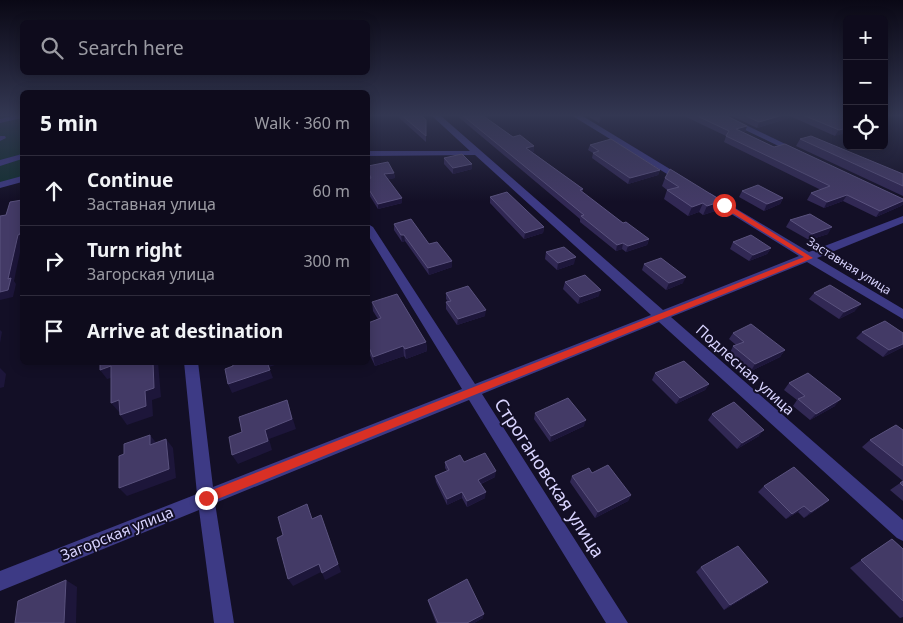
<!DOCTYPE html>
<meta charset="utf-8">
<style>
:root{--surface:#0e0b1c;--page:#171425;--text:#f1f3f6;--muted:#9b9ba3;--line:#2e2b3b}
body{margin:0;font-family:"Noto Sans",sans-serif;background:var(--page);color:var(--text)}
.controls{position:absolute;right:15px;top:15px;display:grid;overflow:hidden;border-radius:8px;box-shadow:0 2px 12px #0003}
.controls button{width:45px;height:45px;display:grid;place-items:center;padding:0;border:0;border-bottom:1px solid var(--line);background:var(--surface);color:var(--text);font:25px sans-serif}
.stop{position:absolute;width:15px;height:15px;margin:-11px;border:4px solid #d93025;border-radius:50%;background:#fff}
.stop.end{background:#d93025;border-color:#fff;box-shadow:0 1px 5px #0008}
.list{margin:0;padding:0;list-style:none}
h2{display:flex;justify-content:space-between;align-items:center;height:65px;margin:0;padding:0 20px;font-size:21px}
h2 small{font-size:16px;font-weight:400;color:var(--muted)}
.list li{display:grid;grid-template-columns:32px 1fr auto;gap:15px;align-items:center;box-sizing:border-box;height:70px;padding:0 20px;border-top:1px solid var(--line)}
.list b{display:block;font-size:19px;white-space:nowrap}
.list p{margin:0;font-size:16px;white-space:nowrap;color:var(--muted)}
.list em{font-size:16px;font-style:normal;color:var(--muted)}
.icon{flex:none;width:28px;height:28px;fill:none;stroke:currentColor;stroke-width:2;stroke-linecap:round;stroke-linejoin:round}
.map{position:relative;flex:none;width:903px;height:623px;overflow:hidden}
.search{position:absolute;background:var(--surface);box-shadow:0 2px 12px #0003;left:20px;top:20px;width:350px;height:55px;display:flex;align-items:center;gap:12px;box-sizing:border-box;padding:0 18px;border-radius:8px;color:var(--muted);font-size:19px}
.panel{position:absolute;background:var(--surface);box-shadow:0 2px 12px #0003;left:20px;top:90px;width:350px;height:275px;border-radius:8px}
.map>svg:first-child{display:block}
.green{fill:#12302f}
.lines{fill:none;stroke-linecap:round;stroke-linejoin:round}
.minor{fill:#3d3a85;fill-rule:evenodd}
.wall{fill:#312854}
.shaded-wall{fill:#1d163a}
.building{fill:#433a66;stroke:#5a527e}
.route{fill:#d93025}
.labels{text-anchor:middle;stroke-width:4;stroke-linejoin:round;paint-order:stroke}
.far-street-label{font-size:12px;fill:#d9d4ff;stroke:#130f26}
.street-label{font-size:15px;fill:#d9d4ff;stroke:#130f26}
.near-street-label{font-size:18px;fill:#d9d4ff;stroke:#130f26}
</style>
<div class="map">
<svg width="903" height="623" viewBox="0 0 903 623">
<rect width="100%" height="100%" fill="#130f26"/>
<path class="green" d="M0 115H22V177L0 184Z"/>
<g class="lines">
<g class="minor">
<path d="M15 115H22V118L0 123V119Z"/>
<path d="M431 115H440L663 310 799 256 704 197V193H710L809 252 903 216V223L817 258 903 309V319L807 262 671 317 903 520V541L897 538 659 322 482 394 628 623H606L469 400 215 503 234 623H214L199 510 0 591V571L197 494 184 362H198L213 487 462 389 368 235V224L373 227 475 384 651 315 475 155 368 156V151H470Z"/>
<path d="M571 115H581L688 180 686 182H680Z"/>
<path d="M714 115H725L802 152 795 154Z"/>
<path d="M0 136H5L6 138 0 141Z"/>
<path d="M22 154V159L0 166V160Z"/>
<path d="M22 176V182L0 188V182Z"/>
</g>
</g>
<g class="wall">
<path d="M396 115H421L426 120V142Z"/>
<path d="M456 115H482L513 137 534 146V152H532L583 189 582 192 623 223 649 239 647 245 626 252 622 249 616 251 580 222V219Z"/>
<path d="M586 115H603L599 123Z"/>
<path d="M682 115H725L747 126 745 132H743L774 147 903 199V204L901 206 876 217 843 201 824 208 807 200 811 193 821 190 724 142 726 136Z"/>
<path d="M730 115H837L847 119 835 136 792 117 757 128Z"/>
<path d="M800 139 903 174V196L796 146Z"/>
<path d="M590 145 660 170 658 175 628 184 592 158 593 153 588 150Z"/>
<path d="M444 158 472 164V169L453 174 444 164Z"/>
<path d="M368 166 394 173 395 178 388 179 402 203 378 209 368 193V179H369L368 176Z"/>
<path d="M665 178 722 201 718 210 703 215 699 212 688 216 664 199 667 190 662 186Z"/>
<path d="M742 191 783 198 780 204 764 211 739 197Z"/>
<path d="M490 197 544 227 543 233 524 239 490 203Z"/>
<path d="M790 220 828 234 809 240 786 227Z"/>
<path d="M394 224 429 244 452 267 429 275 405 241 402 242 394 230Z"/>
<path d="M733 242 771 248 767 254 749 261 730 249Z"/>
<path d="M546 252 574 264 557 270 545 259Z"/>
<path d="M644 264 683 283 666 290 642 270Z"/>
<path d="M565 282 599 296 578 304 563 289Z"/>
<path d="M446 293 485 316 457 325 446 309V302H448L446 299Z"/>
<path d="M814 293 855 311 839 319 809 299Z"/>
<path d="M372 302 426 342 427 351 406 359 404 356 375 366 368 351V323L378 319 373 311Z"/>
<path d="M862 332 903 347 883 357 856 338Z"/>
<path d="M733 333 785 350 780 357 751 371 730 353 733 346 736 345 729 339Z"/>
<path d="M655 373 709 384 705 390 676 404 652 380Z"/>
<path d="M789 383 835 406 810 420 793 406 797 400 784 390Z"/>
<path d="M535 413 584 426 550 442 534 419Z"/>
<path d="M712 414 759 436 737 449 708 420Z"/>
<path d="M903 430V501L890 490 903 481 862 447 870 440Z"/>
<path d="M445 462 495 477 481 484 485 498 467 507 462 498 447 505 436 482 435 476 447 471 445 468Z"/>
<path d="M592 473 631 495 628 501 595 518 570 482 572 476Z"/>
<path d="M764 486 829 500 822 506 804 518 798 512 786 519 758 492Z"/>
<path d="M892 539 903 549V617L900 618 850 568Z"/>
<path d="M701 567 768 582 762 587 724 610 696 572Z"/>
<path d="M428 600 483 618 474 623H436L429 604Z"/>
</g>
<g class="shaded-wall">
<path d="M601 115H603L599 123 600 117Z"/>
<path d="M783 115H793L792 117 757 128 759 122Z"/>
<path d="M747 126 745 132 734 135 736 129Z"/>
<path d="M847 128V133L835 136 839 130Z"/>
<path d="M534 146V152L526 154V148Z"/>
<path d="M472 164V169L453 174V168Z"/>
<path d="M660 170 658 175 628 184 630 178Z"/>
<path d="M394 173 395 178 385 180 384 174Z"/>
<path d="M847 195 843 201 824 208 827 202Z"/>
<path d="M402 198V203L378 209V204Z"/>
<path d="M783 198 780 204 764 211 767 204Z"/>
<path d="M722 201 718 210 703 215 707 206Z"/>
<path d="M903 201V204L901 206 876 217 880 211Z"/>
<path d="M703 203 699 212 688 216 692 207Z"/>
<path d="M22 225V243L14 281 16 284 13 297 0 300V292L8 279 18 235Z"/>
<path d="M544 227 543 233 524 239 525 233Z"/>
<path d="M832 227 828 234 809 240 812 234Z"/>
<path d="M401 235H404L405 241 402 242Z"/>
<path d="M649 239 647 245 626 252 628 246Z"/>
<path d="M623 243 622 249 616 251 617 245Z"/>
<path d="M771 248 767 254 749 261 753 255Z"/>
<path d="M576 257 574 264 557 270 558 263Z"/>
<path d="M452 261V267L429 275 428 268Z"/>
<path d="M686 277 683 283 666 290 669 283Z"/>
<path d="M601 290 599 296 578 304 580 297Z"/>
<path d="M861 304 855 311 839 319 844 312Z"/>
<path d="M486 310 485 316 457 325 458 319Z"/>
<path d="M0 330 2 332 0 343Z"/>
<path d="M426 342 427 351 406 359 405 349Z"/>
<path d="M903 344V347L883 357 889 350Z"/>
<path d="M403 346 404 356 375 366 373 357Z"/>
<path d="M785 350 780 357 751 371 755 364Z"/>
<path d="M153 362H158L161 397 152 400 153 416 127 425 120 415 145 391Z"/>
<path d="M267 362H277L278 364 269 367 273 378 232 393 228 384Z"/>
<path d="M111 366 118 376 107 379 100 370Z"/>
<path d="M0 368 6 374 4 387 0 388Z"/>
<path d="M709 384 705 390 676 404 680 398Z"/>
<path d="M841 399 835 406 810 420 816 414Z"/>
<path d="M119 400 127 410 119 412 111 403Z"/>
<path d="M287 400 296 429 269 439 272 450 238 464 232 455Z"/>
<path d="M586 420 584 426 550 442 551 436Z"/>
<path d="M764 430 759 436 737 449 742 443Z"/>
<path d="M150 435 157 444 150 445Z"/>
<path d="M166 439 173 448 176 478 127 496 119 488Z"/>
<path d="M496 471 495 477 478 485V480Z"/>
<path d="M462 492V498L447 505V499Z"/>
<path d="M486 492 485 498 467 507V501Z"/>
<path d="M631 495 628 501 595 518 598 512Z"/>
<path d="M829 500 822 506 804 518 811 512Z"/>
<path d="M804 506 798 512 786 519 792 514Z"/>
<path d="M321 515 341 572 325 580 322 573Z"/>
<path d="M319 564 323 571 293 586 288 579Z"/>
<path d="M66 580 77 587 76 623H64Z"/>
<path d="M768 582 762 587 724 610 730 605Z"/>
<path d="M484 614 483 618 474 623H467Z"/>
</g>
<g class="building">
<path d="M401 115H421L426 120V136Z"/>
<path d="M462 115H482L513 137 520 135 534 146 526 148 583 189 580 190 623 223 626 222 649 239 628 246 623 243 617 245 581 216 584 215Z"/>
<path d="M695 115H725L747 126 736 129 774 147 785 144 903 199V201L880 211 847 195 827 202 811 193 830 186 726 136 729 131Z"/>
<path d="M744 115H783L759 122Z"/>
<path d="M803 115H837L847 119V128L839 130Z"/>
<path d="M811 136 903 174V186L800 139Z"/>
<path d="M611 139 660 170 630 178 593 153 599 151 590 145Z"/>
<path d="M462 154 472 164 453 168 444 158Z"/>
<path d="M388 162 394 173 384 174 402 198 378 204 368 188V179L371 178 368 172V166Z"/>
<path d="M670 169 722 201 707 206 703 203 692 207 667 190 679 187 665 178Z"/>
<path d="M758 185 783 198 767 204 742 191Z"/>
<path d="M507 192 544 227 525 233 490 197Z"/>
<path d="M22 200V225L20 234 18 235 8 279 11 278 8 290 0 292V216L6 215 10 202Z"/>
<path d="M810 214 832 227 812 234 790 220Z"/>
<path d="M411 219 429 244 437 242 452 261 428 268 404 235H401L394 224Z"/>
<path d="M751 235 771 248 753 255 733 242Z"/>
<path d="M564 247 576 257 558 263 546 252Z"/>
<path d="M661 258 686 277 669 283 644 264Z"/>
<path d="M585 275 601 290 580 297 565 282Z"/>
<path d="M830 285 861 304 844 312 814 293Z"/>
<path d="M468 286 486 310 458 319 446 302 451 301 446 293Z"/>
<path d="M397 294 426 342 405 349 403 346 373 357 368 345V323L381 318 372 302Z"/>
<path d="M885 321 903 333V344L889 350 862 332Z"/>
<path d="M751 324 785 350 755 364 733 346 744 342 733 333Z"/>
<path d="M684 361 709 384 680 398 655 373Z"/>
<path d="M100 362H153L154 388 145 391 146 406 120 415 119 400 111 403V366L100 370Z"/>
<path d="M232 362H267L270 370 228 384 225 369 233 366Z"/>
<path d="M808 373 841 399 816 414 798 399 805 396 789 383Z"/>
<path d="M568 398 586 420 551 436 535 413Z"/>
<path d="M287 400 292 419 265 430 268 441 232 455 229 437 242 432 239 417Z"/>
<path d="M734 402 764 430 742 443 712 414Z"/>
<path d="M896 425 903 430V466L870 440Z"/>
<path d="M150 435V445L166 439 169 469 119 488V456L124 454V444Z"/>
<path d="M485 453 496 471 478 480 486 492 467 501 462 492 447 499 435 476 449 470 445 462 460 455 464 462Z"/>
<path d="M608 465 631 495 598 512 572 476 589 468 592 473Z"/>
<path d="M794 467 829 500 811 512 804 506 792 514 764 486Z"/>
<path d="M903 481V486L900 483Z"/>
<path d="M307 504 312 519 321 515 338 564 322 573 319 564 288 579 277 538 283 535 278 517Z"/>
<path d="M892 539 903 549V601L861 560Z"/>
<path d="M738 546 768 582 730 605 701 567Z"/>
<path d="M467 579 484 614 467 623H438L428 600Z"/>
<path d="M66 580 64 623H15L18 601Z"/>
</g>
<linearGradient id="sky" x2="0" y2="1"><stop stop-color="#0a0815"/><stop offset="0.57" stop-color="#333752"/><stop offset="1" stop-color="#333752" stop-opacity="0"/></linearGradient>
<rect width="903" height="202" fill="url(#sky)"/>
<path class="route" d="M721 203H726L813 258 210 502 206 504 202 502 201 498 202 494 804 257 721 206Z"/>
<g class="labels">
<g class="far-street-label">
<text transform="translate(849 266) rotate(32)" y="4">Заставная улица</text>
</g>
<g class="street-label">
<text transform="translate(745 370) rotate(42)" y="5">Подлесная улица</text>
<text transform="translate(117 534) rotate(-22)" y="5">Загорская улица</text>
</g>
<g class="near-street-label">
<text transform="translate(549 478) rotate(57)" y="6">Строгановская улица</text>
</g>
</g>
</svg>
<div class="controls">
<button>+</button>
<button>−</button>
<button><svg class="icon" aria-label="locate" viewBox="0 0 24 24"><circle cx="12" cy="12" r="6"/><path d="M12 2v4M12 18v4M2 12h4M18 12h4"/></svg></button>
</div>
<div class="stop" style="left:724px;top:205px"></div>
<div class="stop end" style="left:206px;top:498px"></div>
<div class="search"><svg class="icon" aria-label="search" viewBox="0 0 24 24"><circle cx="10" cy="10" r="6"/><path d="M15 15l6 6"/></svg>Search here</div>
<section class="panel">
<h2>5 min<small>Walk · 360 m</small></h2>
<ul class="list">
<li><svg class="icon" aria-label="ahead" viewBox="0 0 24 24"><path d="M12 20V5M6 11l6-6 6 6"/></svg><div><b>Continue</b><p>Заставная улица</p></div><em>60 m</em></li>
<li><svg class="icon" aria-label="right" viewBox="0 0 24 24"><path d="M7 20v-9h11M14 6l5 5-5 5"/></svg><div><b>Turn right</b><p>Загорская улица</p></div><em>300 m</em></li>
<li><svg class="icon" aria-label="arrive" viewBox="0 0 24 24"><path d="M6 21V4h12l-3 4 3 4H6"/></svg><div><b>Arrive at destination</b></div></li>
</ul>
</section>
</div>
